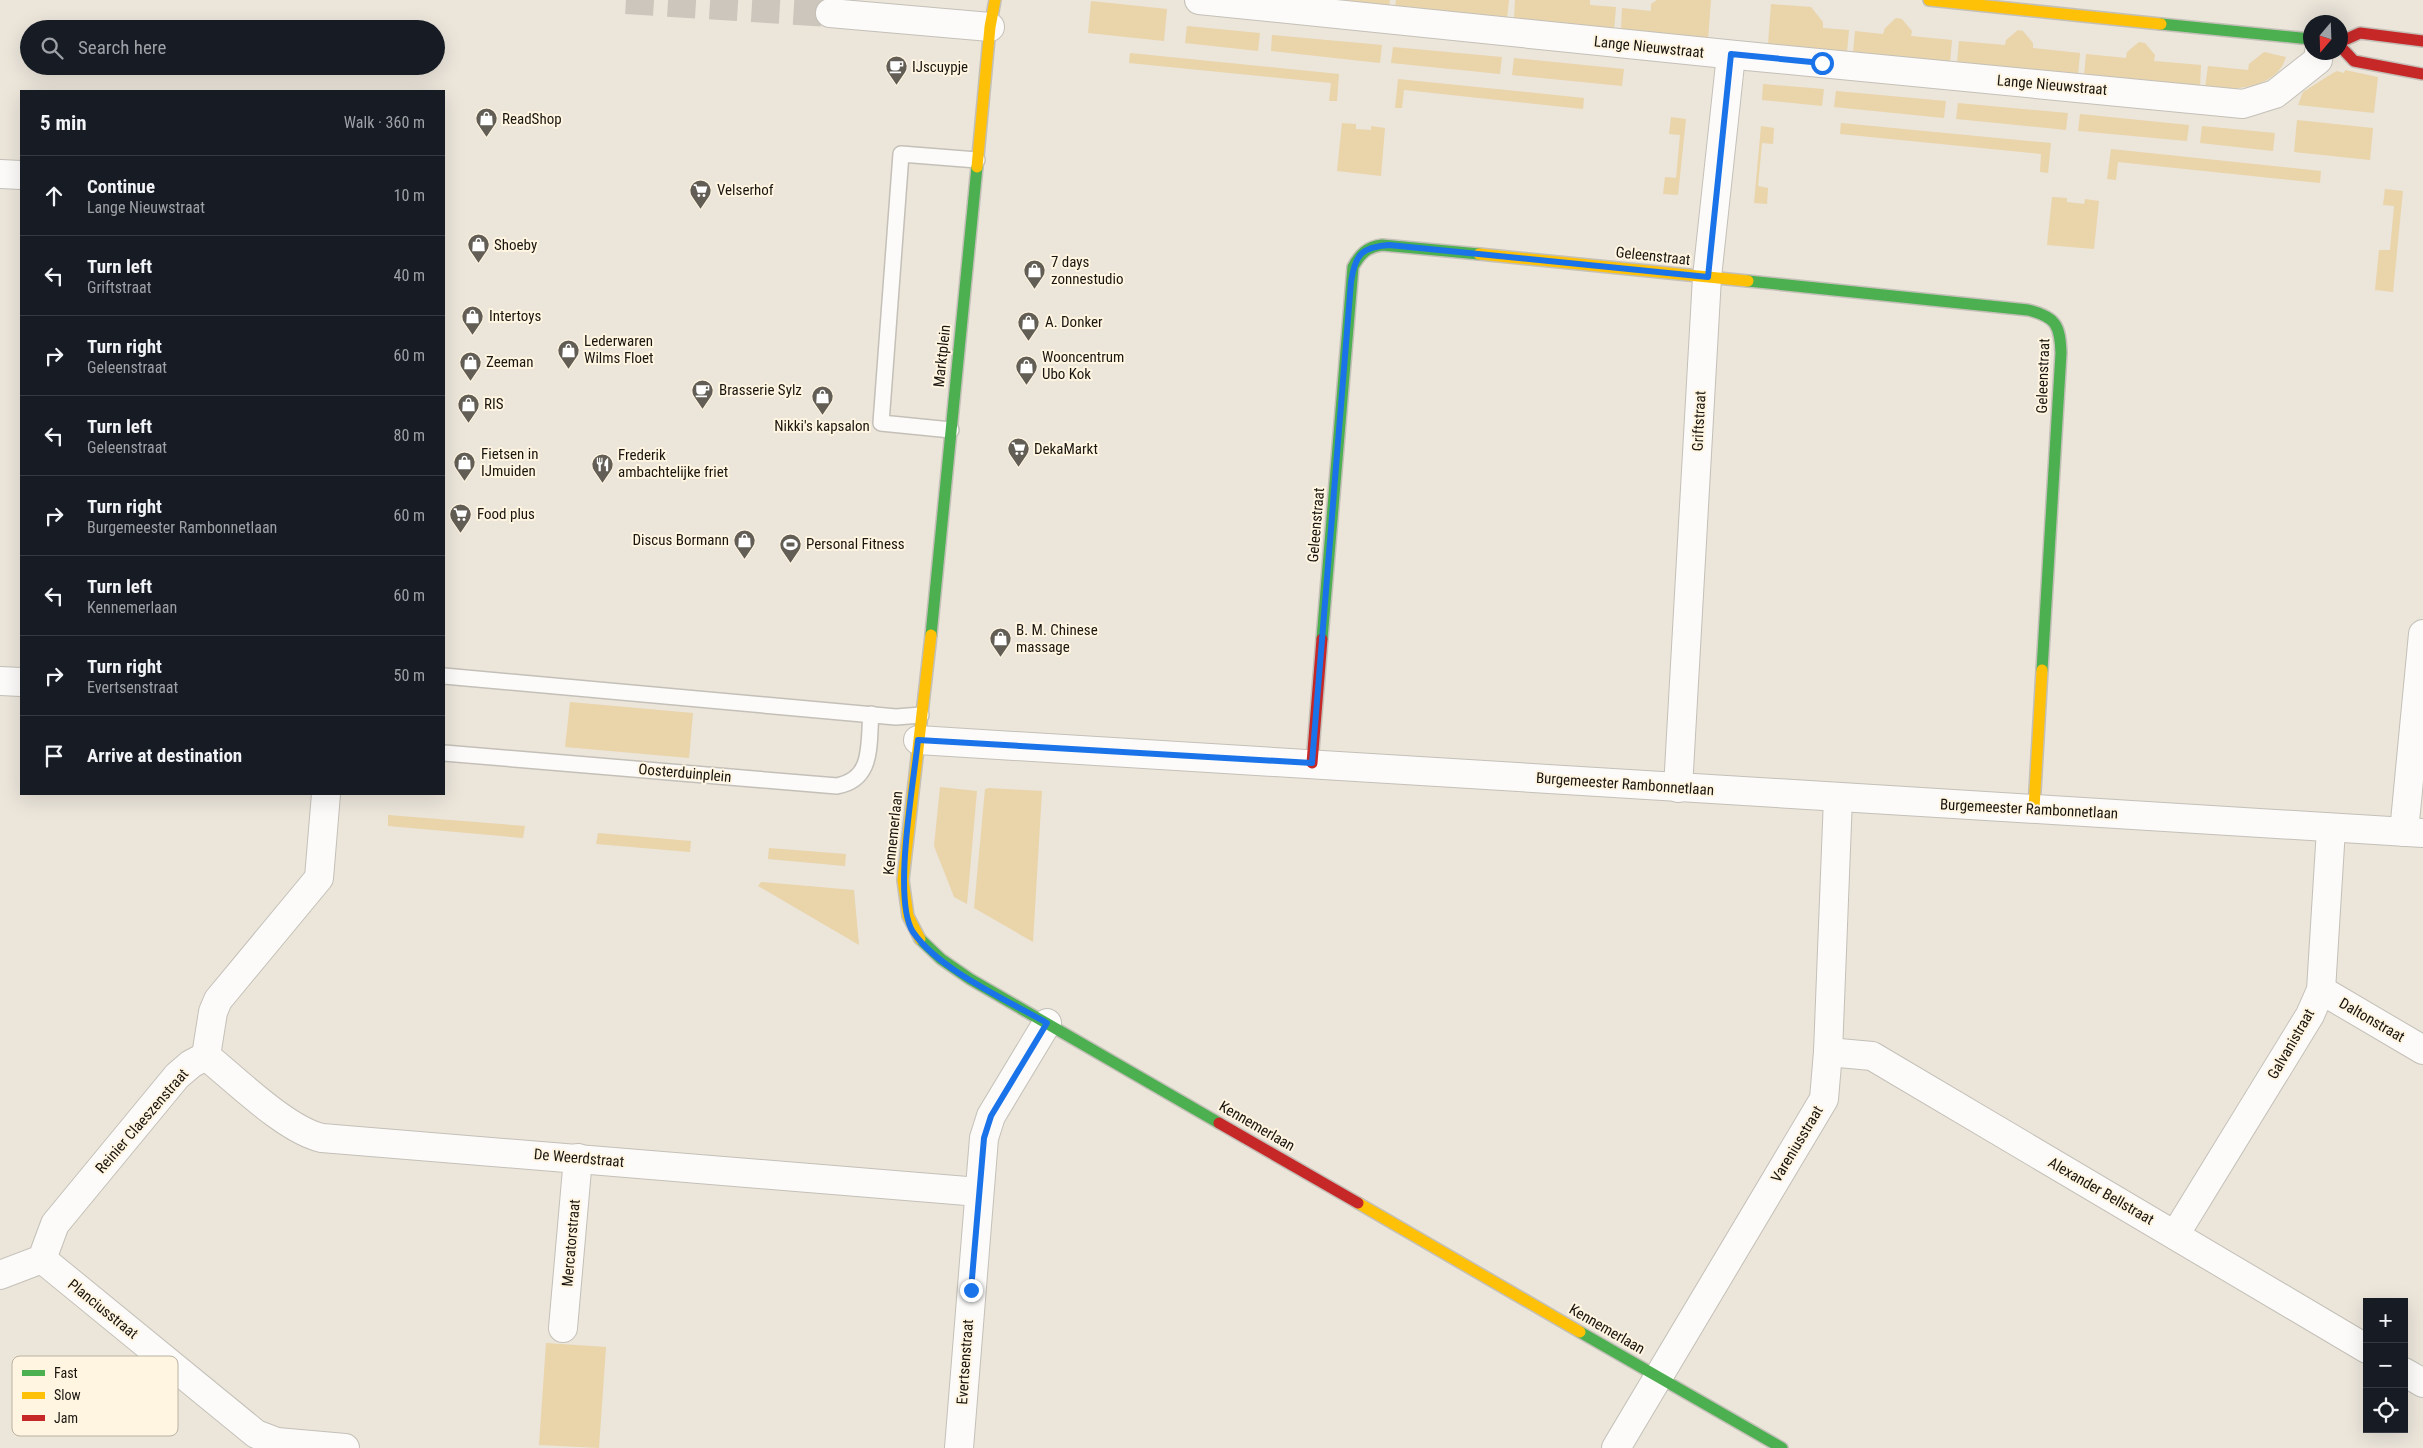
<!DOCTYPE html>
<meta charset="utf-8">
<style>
:root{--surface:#171b24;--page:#242831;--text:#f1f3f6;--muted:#9ea1a6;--line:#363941}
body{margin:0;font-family:"Roboto Condensed",sans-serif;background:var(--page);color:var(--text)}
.controls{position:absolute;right:15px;bottom:15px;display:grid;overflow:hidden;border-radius:0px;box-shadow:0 5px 20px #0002}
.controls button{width:45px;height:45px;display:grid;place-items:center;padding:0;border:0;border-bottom:1px solid var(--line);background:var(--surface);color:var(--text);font:25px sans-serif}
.compass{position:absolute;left:2303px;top:15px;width:45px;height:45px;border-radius:50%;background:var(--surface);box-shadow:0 5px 20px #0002;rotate:199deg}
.stop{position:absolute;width:15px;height:15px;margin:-11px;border:4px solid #1a73e8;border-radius:50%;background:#fff}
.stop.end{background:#1a73e8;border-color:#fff;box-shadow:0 1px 5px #0008}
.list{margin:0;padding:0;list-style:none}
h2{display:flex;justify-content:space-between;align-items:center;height:65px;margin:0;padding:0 20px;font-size:21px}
h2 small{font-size:16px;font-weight:400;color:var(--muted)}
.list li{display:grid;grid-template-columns:32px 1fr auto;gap:15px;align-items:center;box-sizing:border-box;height:80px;padding:0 20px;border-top:1px solid var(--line)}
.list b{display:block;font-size:19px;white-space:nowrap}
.list p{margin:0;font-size:16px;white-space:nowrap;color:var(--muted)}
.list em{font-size:16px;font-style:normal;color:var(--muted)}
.icon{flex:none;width:28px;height:28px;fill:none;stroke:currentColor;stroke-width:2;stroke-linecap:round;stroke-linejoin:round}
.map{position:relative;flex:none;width:2423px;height:1448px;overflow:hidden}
.search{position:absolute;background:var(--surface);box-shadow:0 5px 20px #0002;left:20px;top:20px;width:425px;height:55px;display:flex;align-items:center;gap:12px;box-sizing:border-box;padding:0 18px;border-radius:28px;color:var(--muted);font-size:19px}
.panel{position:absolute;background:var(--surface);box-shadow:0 5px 20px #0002;left:20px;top:90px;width:425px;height:705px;border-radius:0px}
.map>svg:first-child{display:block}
.green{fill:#ead4aa}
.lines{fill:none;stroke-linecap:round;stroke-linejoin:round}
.street-tunnel{stroke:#ccc6bc;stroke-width:28;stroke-dasharray:28 14;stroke-linecap:butt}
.lane-casing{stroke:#c4c0b8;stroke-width:18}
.street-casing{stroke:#c4c0b8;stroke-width:30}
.fast-casing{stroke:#c4c0b8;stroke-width:14}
.slow-casing{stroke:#c4c0b8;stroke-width:14}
.jam-casing{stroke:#c4c0b8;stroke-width:14}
.lane{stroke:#fcfbf9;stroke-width:15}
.street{stroke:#fcfbf9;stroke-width:28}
.fast{stroke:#4caf50;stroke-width:11}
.slow{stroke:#ffc107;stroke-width:11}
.jam{stroke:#c62828;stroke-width:11}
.route{stroke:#1a73e8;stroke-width:6}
.labels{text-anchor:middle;stroke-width:4;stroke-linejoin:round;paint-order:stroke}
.street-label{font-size:15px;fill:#19150f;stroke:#fff5e1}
.poi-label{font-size:15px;fill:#19150f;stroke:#fff5e1;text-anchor:start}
.key{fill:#fff5e1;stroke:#bab2a2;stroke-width:1}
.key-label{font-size:14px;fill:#19150f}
</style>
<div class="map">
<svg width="2423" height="1448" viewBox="0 0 2423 1448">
<rect width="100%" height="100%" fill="#ebe5da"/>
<g class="green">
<path d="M1317 0H1390L1389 7Z"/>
<path d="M1396 0H1509L1507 19 1395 8Z"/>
<path d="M1515 0H1590V5L1616 7 1614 30 1514 19Z"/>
<path d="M1657 0H1711L1708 39 1621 30 1622 8 1651 11V4Z"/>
<path d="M1091 1 1167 9 1164 41 1088 33Z"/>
<path d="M1771 4 1811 7 1823 22V28L1849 30 1847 52 1768 44Z"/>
<path d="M1896 18 1902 19 1912 31 1911 36 1952 40 1950 63 1853 53 1855 31 1883 34 1885 28Z"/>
<path d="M1187 26 1260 33 1258 51 1185 43Z"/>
<path d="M2018 30 2023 31 2033 43V48L2080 53 2078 75 1957 63 1959 41 2005 45 2006 40Z"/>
<path d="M1272 35 1382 45 1380 63 1271 51Z"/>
<path d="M2139 42 2145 43 2155 55 2154 61 2201 65 2200 87 2084 76 2086 54 2126 58 2127 52Z"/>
<path d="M1393 47 1502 57 1500 74 1391 63Z"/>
<path d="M2264 52 2286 57C2277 89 2232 91 2205 88L2208 66 2248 70 2249 64Z"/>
<path d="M1130 53 1339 74 1337 101H1329L1331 83 1129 63Z"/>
<path d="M1514 58 1624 69 1622 86 1512 75Z"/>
<path d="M2345 70 2378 77 2374 113 2298 105 2303 92 2333 73 2337 71 2344 73Z"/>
<path d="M1398 79 1584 98 1583 109 1404 90 1402 108H1395Z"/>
<path d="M1763 84 1824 89 1822 106 1762 100Z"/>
<path d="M1836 91 1946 101 1944 118 1834 107Z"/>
<path d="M1958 103 2068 113 2066 130 1956 119Z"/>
<path d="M2080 114 2189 125 2187 141 2078 131Z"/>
<path d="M1671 117 1686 119 1678 195 1663 194 1665 177 1676 178 1680 135 1669 134Z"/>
<path d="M2297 120 2373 128 2370 160 2294 152Z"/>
<path d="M1342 123 1356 124V129L1371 130V126L1385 128 1381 176 1337 171Z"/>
<path d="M1841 123 2051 143 2048 173 2040 172 2041 154 1840 134Z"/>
<path d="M1761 126 1774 128 1773 144 1762 143 1758 186 1768 188 1767 204 1754 203Z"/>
<path d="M2202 126 2275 133 2273 151 2200 143Z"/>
<path d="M2111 149 2321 171 2320 183 2118 162 2116 180 2107 179Z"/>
<path d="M2385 189 2403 191 2393 292 2375 290 2379 250H2390L2394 206 2383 205Z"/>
<path d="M2052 197 2067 198V202L2084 204 2085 199 2099 201 2094 249 2047 245Z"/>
<path d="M570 702 693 713 689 758 565 747Z"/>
<path d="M940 787 977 791 967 904 954 897 934 846Z"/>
<path d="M989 788 1042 791 1033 942 974 908 985 789Z"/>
<path d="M388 815 525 826 523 838 388 826Z"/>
<path d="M598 833 691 841 690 852 596 844Z"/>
<path d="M769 848 846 854 845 866 768 859Z"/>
<path d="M761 882 854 890 859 945 758 886Z"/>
<path d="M546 1343 606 1347 599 1448 539 1445Z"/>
</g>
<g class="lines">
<path class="street-tunnel" d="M626 0 830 13"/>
<defs>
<g id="lane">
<path d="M951 430 881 423 901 154 977 160"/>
<path d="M444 676 896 717 921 715"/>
<path d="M444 753 837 786C874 779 868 745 871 714"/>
</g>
<g id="street">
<path d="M1199 0 1726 54 2243 104 2275 94 2318 60 2319 52"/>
<path d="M830 13 990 27"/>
<path d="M0 174 21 175"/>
<path d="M0 681 21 682"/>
<path d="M918 740 2423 833"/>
<path d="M1678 788 1707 277 1731 55"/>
<path d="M2404 832 2423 634"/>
<path d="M2321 990 2423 1050"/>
<path d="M1828 1052 1872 1056 2367 1349"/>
<path d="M206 1056C236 1080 286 1130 322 1138L979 1192"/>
<path d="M2175 1235 2310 1015 2321 990 2331 829"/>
<path d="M42 1259 256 1434 277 1442 345 1448"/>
<path d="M0 1275 42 1259 55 1224 177 1076 191 1064 206 1056 213 1012 218 1000 319 878 326 794"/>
<path d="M563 1328 578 1158"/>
<path d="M2404 1372 2423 1383"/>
<path d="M959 1448 984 1138 991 1116 1047 1023"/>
<path d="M1616 1448 1824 1099 1828 1052 1838 798"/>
</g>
<g id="fast">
<path d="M2161 24 2310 39"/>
<path d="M1748 281 2028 310C2056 317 2060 325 2061 353L2042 670"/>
<path d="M931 635 977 167"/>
<path d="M1322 639 1353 267C1360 254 1367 247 1382 245L1479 254"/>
<path d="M920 939 941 959 970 979 1219 1123"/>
<path d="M1580 1332 1782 1448"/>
</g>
<g id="slow">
<path d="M1929 0 2161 24"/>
<path d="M977 167 990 27 995 0"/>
<path d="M1479 254 1748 281"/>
<path d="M2034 808 2042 670"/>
<path d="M920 939 908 916 903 880 931 635"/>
<path d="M1358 1203 1580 1332"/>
</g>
<g id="jam">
<path d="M2340 42 2360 33 2423 41"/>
<path d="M2340 46 2354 61 2423 74"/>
<path d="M1312 763 1322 639"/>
<path d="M1219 1123 1358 1203"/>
</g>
</defs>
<use href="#lane" class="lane-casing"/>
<use href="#street" class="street-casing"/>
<use href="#fast" class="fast-casing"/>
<use href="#slow" class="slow-casing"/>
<use href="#jam" class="jam-casing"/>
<use href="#lane" class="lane"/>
<use href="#street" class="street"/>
<use href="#fast" class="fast"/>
<use href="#slow" class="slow"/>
<use href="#jam" class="jam"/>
</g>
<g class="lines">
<path class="route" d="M971 1290 984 1138 991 1116 1047 1023C1007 1000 939 970 913 932 892 900 914 781 918 740L1312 763 1351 282C1355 255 1361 247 1389 245L1708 277 1731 54 1822 63"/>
</g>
<defs>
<symbol id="cafe-pin" viewBox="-11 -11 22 30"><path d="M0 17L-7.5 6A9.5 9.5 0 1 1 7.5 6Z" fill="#625e56" stroke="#fff5e1"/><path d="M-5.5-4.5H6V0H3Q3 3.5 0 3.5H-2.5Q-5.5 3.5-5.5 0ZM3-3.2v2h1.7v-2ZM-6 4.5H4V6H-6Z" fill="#fff"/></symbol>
<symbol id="shop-pin" viewBox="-11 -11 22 30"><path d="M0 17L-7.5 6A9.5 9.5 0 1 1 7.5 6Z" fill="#625e56" stroke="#fff5e1"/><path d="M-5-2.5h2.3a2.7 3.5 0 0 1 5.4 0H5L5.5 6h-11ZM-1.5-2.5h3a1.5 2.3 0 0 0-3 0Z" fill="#fff"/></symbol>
<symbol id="supermarket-pin" viewBox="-11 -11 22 30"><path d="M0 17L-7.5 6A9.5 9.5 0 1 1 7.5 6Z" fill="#625e56" stroke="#fff5e1"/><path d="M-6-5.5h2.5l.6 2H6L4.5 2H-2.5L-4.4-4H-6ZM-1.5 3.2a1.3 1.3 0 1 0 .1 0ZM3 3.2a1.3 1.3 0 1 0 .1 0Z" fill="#fff"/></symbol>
<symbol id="restaurant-pin" viewBox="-11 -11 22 30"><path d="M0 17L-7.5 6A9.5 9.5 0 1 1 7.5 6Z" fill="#625e56" stroke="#fff5e1"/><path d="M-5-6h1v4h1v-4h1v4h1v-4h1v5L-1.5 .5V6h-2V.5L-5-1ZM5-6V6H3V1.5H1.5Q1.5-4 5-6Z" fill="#fff"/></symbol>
<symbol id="stadium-pin" viewBox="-11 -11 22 30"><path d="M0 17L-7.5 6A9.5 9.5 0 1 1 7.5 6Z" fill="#625e56" stroke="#fff5e1"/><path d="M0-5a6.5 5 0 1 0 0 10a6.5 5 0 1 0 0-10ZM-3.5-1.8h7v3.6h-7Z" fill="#fff"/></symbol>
</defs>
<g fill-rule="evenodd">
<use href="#cafe-pin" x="884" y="54" width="25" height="34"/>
<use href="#shop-pin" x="474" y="106" width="25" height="34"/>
<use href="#supermarket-pin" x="688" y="178" width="25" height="34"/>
<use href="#shop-pin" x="466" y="232" width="25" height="34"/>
<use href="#shop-pin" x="1022" y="258" width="25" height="34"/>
<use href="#shop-pin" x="460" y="304" width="25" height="34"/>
<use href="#shop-pin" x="1016" y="310" width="25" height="34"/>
<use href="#shop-pin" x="556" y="338" width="25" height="34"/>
<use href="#shop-pin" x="458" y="350" width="25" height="34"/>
<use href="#shop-pin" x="1014" y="354" width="25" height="34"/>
<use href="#cafe-pin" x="690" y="378" width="25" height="34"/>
<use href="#shop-pin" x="810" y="384" width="25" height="34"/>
<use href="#shop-pin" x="456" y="392" width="25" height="34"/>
<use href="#supermarket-pin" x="1006" y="436" width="25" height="34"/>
<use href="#shop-pin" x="452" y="450" width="25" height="34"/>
<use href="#restaurant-pin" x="590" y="452" width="25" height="34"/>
<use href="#supermarket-pin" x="448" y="502" width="25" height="34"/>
<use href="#shop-pin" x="732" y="528" width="25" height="34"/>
<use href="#stadium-pin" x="778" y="532" width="25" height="34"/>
<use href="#shop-pin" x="988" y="626" width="25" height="34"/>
</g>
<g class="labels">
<g class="street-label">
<text transform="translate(1649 47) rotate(6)" y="5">Lange Nieuwstraat</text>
<text transform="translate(2052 85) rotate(5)" y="5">Lange Nieuwstraat</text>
<text transform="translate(1653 256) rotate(6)" y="5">Geleenstraat</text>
<text transform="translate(942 356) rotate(-84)" y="5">Marktplein</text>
<text transform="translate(2043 376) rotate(-88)" y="5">Geleenstraat</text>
<text transform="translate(1699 421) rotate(-87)" y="5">Griftstraat</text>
<text transform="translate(1316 525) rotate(-85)" y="5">Geleenstraat</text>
<text transform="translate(685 773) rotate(5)" y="5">Oosterduinplein</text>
<text transform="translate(1625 784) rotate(4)" y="5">Burgemeester Rambonnetlaan</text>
<text transform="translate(2029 809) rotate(3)" y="5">Burgemeester Rambonnetlaan</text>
<text transform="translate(893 833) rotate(-84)" y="5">Kennemerlaan</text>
<text transform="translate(2372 1020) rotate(30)" y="5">Daltonstraat</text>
<text transform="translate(2291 1044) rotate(-60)" y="5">Galvanistraat</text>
<text transform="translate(142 1121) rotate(-49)" y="5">Reinier Claeszenstraat</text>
<text transform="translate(1257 1126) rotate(30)" y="5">Kennemerlaan</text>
<text transform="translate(1797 1144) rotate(-59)" y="5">Vareniusstraat</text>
<text transform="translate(579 1158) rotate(5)" y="5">De Weerdstraat</text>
<text transform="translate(2101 1191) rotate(30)" y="5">Alexander Bellstraat</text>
<text transform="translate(571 1243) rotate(-85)" y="5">Mercatorstraat</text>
<text transform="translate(103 1309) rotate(39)" y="5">Planciusstraat</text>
<text transform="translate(1607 1329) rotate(30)" y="5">Kennemerlaan</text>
<text transform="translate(965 1362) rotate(-86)" y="5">Evertsenstraat</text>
</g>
<g class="poi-label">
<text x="912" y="72">IJscuypje</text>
<text x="502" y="124">ReadShop</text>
<text x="717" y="195">Velserhof</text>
<text x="494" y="250">Shoeby</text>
<text x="1051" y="267">7 days<tspan x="1051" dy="17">zonnestudio</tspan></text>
<text x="489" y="321">Intertoys</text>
<text x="1045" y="327">A. Donker</text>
<text x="584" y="346">Lederwaren<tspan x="584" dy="17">Wilms Floet</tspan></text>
<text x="1042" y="362">Wooncentrum<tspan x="1042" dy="17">Ubo Kok</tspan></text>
<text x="486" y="367">Zeeman</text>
<text x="719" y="395">Brasserie Sylz</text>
<text x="484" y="409">RIS</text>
<text x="822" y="431" text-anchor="middle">Nikki's kapsalon</text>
<text x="1034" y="454">DekaMarkt</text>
<text x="481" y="459">Fietsen in<tspan x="481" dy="17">IJmuiden</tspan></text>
<text x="618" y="460">Frederik<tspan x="618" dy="17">ambachtelijke friet</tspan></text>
<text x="477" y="519">Food plus</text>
<text x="729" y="545" text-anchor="end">Discus Bormann</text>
<text x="806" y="549">Personal Fitness</text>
<text x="1016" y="635">B. M. Chinese<tspan x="1016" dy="17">massage</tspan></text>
</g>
</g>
<rect x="12" y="1356" width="166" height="80" rx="8" class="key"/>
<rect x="22" y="1370" width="23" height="6" fill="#4caf50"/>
<rect x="22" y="1392" width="23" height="7" fill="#ffc107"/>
<rect x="22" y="1415" width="23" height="6" fill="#c62828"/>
<g class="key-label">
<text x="54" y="1378">Fast</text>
<text x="54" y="1400">Slow</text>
<text x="54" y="1423">Jam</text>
</g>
</svg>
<div class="controls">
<button>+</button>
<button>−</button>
<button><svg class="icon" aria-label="locate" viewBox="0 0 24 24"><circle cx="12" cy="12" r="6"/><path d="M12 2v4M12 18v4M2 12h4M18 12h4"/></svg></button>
</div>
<svg class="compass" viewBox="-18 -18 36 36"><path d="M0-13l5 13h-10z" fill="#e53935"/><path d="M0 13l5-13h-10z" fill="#9ea1a6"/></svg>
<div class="stop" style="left:1822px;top:63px"></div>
<div class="stop end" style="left:971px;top:1290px"></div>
<div class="search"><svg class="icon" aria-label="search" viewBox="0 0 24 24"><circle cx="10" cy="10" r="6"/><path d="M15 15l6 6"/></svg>Search here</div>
<section class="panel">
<h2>5 min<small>Walk · 360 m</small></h2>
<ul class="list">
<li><svg class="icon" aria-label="ahead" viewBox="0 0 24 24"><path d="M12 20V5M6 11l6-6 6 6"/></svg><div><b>Continue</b><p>Lange Nieuwstraat</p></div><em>10 m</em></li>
<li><svg class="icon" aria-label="left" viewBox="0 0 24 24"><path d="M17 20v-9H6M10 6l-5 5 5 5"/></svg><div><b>Turn left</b><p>Griftstraat</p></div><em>40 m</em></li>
<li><svg class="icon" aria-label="right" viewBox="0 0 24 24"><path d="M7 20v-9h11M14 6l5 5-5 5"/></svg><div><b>Turn right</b><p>Geleenstraat</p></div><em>60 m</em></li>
<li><svg class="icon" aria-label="left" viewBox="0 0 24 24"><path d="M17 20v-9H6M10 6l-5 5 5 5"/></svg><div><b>Turn left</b><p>Geleenstraat</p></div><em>80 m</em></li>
<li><svg class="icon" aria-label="right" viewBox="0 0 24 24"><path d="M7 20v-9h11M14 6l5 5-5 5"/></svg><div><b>Turn right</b><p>Burgemeester Rambonnetlaan</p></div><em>60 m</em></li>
<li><svg class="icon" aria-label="left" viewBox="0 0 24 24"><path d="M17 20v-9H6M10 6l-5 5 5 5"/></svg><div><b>Turn left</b><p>Kennemerlaan</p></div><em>60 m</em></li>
<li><svg class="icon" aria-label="right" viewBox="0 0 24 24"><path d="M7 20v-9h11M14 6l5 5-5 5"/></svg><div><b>Turn right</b><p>Evertsenstraat</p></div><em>50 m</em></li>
<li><svg class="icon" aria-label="arrive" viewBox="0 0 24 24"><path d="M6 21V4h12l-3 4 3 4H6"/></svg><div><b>Arrive at destination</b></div></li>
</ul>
</section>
</div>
